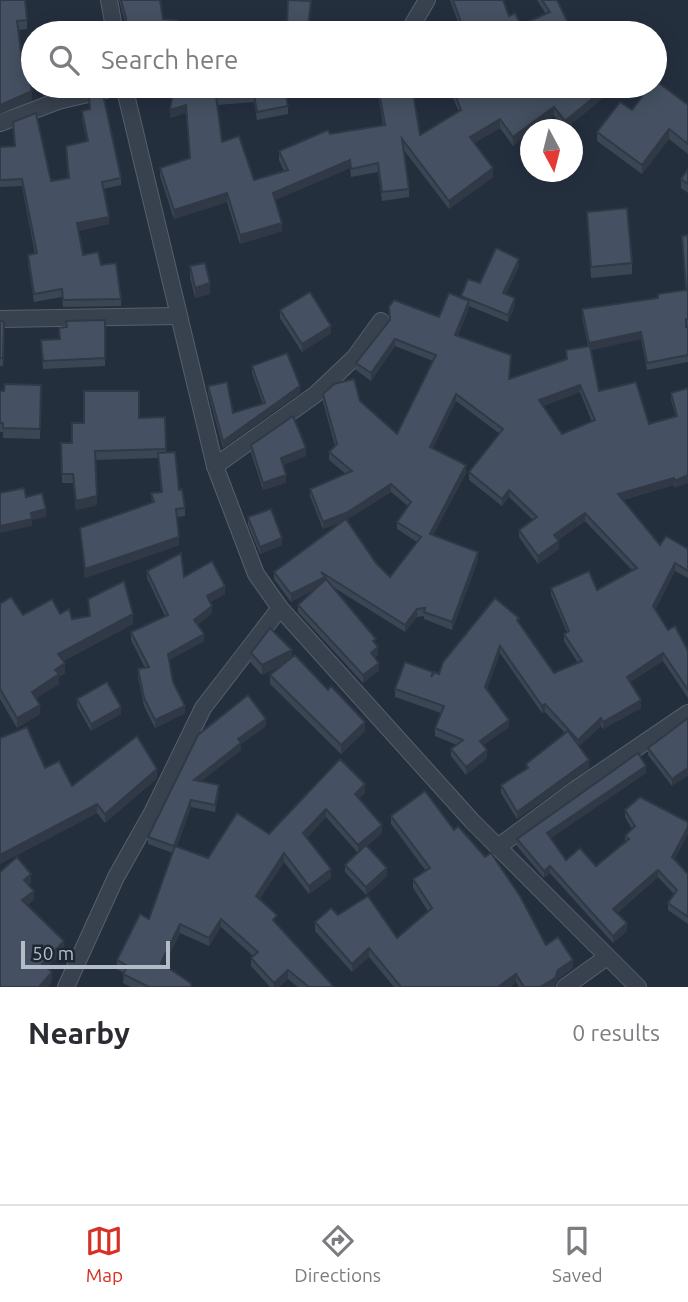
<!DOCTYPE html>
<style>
:root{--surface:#fff;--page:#f2f2f3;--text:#2b2b33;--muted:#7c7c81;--line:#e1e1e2;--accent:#d93025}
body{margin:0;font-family:Ubuntu,sans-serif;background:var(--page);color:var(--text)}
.compass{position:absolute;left:520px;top:119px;width:63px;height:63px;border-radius:50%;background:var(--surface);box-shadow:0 4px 18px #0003;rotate:173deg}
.scale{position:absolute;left:21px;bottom:18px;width:149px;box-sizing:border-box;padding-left:7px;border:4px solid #b4bcc9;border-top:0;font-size:19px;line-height:24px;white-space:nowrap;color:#b4bcc9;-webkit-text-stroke:5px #1d2633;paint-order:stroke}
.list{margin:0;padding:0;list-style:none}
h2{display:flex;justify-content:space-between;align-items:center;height:91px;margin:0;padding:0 28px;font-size:30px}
h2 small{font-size:23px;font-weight:400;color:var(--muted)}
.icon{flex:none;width:38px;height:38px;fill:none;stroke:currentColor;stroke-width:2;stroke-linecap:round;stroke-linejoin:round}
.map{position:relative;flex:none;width:688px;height:987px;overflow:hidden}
.search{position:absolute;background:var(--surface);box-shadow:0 4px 18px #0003;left:21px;right:21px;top:21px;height:77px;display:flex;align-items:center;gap:18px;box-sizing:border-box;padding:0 24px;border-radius:38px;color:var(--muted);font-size:26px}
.sheet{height:217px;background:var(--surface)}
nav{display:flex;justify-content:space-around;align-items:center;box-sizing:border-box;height:98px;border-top:2px solid var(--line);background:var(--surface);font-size:19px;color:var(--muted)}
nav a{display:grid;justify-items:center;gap:4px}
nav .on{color:var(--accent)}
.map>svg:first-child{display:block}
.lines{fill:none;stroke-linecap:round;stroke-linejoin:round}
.minor-casing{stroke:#565f6c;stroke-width:18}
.minor{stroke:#38414e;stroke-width:16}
.wall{fill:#3b4654;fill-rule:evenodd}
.shaded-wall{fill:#303945}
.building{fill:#455162;stroke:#303945;stroke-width:2;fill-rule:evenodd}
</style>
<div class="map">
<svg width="688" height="987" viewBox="0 0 688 987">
<rect width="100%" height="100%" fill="#242f3e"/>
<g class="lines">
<defs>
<g id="minor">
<path d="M109 0 115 33"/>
<path d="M410 29 427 0"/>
<path d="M124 86 215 466 256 574 280 608 472 821 638 987"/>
<path d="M0 123 58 101 122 86"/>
<path d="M0 319 177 316"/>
<path d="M215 466 316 394 355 357 381 321"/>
<path d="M498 847 576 789 688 713"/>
<path d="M66 987 116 877 152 813 203 708 280 608"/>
<path d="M565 987 607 957"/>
</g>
</defs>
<use href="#minor" class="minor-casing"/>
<use href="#minor" class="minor"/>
</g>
<g class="wall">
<path d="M0 0 27 20V29L18 30 23 68 32 100 0 114Z"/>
<path d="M119 0H160L126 26Z"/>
<path d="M288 0 311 8 308 33 287 32Z"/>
<path d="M450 0H503L509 16 521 25 546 14 537 0H557L573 33H462Z"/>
<path d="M174 86 265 93 288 106V114L257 120 254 102 217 105 222 142 254 180 284 171 279 160V151L330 134 383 125 377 86H412L420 135 459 112 448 86H612L603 92V98L565 129 554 116 535 130H530L513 146 500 128 474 143 493 177 449 209 403 149 409 189V197L382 201 378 172 351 177 350 168 275 200 282 231 240 244 227 202 174 219 160 176V168L190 158 186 113 170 118Z"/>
<path d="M295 86H316L296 89Z"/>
<path d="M89 97 121 178V185L103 189 109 224 78 231 83 255 101 265 121 299V306L63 307 62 297 34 302 28 263V255L35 254 22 186 0 187V147L15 146 13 122 51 181 68 179 66 146 87 142 82 118V111L89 109Z"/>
<path d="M688 105V154L669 139 642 174 597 141V132L632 110Z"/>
<path d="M688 169V193L681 188V179Z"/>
<path d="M587 212 632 263V274L591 278Z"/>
<path d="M688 235V362L647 370 641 339 591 350 599 391 649 424 676 417 671 400V393L688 388 675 488 674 485 623 500 660 545 688 549V578L675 571 655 610 668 630 688 651V698L663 661 630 682 641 708 603 729 601 726 579 746 589 768 517 819 501 793V785L526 770V764L565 733 545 712 542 713 500 653 487 689 509 727 483 745 487 758 466 775 451 756V749L457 745 435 736V728L441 713 395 697V689L433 674H439L519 622 554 673 578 663 564 641V634L567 632 551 595V588L597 590 632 570 585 521 558 540 559 549 538 564 519 537V530L533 520 509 497 502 506 469 480V472L500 434 456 401 432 449 466 473 433 535 478 560 452 630 424 619V616L417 617 405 632 333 587 376 645 378 655 375 657 379 670 363 683 298 612V605L315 589 291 602 274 579V572L342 522 323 529 310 496V489L346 474 329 460V452L335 446 323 402V394L360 401 397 434 433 361 395 346 371 381 356 370V363L389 320 439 317 461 298V296L480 283 519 266 506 294 515 305 508 322 469 306 457 336 511 362 510 379 566 360V350L588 346 582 317V309L658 298 686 290 682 236ZM580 392 592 422 562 434 543 406ZM391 492 408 506 397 522V529L417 542 390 577 376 563 346 520Z"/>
<path d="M190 266 210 294 195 298 190 277Z"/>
<path d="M280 310 331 333 302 352 280 318Z"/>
<path d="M0 320 4 322 3 366H0Z"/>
<path d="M105 320V366L43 369 41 340 59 339V328L66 327V321Z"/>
<path d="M252 366 300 393 223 448 208 393V386L233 413 263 404 252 373Z"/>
<path d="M41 385 40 439 3 438V432H0V391Z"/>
<path d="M165 417 166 453 185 508V516L176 517 179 545 85 578 80 528 152 503 151 493 161 492 158 458 95 460 97 505 76 510 73 483H62L61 443H72L84 423 139 418Z"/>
<path d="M251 445 306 456 283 465 286 483 263 490 251 453Z"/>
<path d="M248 517 282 545 260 554 248 525Z"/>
<path d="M147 571 184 577 225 594 210 602 212 613 197 625 204 641 169 660 173 682 185 713 155 728 144 706 138 677V669L145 668 131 640V632L165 616 147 578Z"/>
<path d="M88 599 133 624 63 661 65 673 59 677V684L36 698 40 714 17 728 0 699V604L23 615 60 614 72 619 89 616Z"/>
<path d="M251 653 292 658 328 690 365 731 341 754 270 684V675L283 665 262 675 251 663Z"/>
<path d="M77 699 121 714 91 731 77 706Z"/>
<path d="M688 718 672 786 648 755V748Z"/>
<path d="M266 726 241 744V750L201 781 219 792 215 812 191 807 177 846 208 858 269 834 365 793 359 798 382 833 367 846 387 876 366 895 345 872V865L358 853 326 817 307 838 331 878 309 894 284 862 259 899 277 924 334 987H298L288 979 279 987H270L251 966V958L253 956 221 927 209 946 180 933 164 965 192 987H131L123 983 124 973 117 969V960L149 919 173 853 148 844V837L198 735Z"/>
<path d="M0 738 72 786 157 778 105 823 97 813 0 864Z"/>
<path d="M646 773 550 838 566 860 596 866 625 842V836L632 829 625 817V810L688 874V924L668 910V903L674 894 658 877 617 913 627 931 613 943 550 873 544 878 517 846V839Z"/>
<path d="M391 816 454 830 546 945 573 968 558 979 554 987H519L516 982 510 987H394L369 957 352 972 315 931V922L338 915 397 938 428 911 413 888V879L426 871 391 824Z"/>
</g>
<g class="shaded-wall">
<path d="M601 86H612L603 92V98L565 129V121Z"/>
<path d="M32 91V100L0 114V105Z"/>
<path d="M186 105V113L170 118V110Z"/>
<path d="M554 107V116L535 130H530V133L513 146V137Z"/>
<path d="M500 119V128L470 146V137Z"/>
<path d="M669 129V139L642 174V165Z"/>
<path d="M350 160V168L273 201V193Z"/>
<path d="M493 168V177L449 209V201Z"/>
<path d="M227 193V202L174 219V210Z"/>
<path d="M109 217V224L77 231V223Z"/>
<path d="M282 223V231L240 244V235Z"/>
<path d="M519 259V266L503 300V293Z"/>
<path d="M210 283V294L195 298V288Z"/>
<path d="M515 298V305L508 322V315Z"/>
<path d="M469 301V309L455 343V335Z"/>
<path d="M331 326V333L302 352V344Z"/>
<path d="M641 332V339L589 351V343Z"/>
<path d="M395 339V346L371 381V373Z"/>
<path d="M580 385V392L539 407V400Z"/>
<path d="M300 386V393L223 448V441Z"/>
<path d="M456 394V401L430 455V447Z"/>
<path d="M306 448V456L281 466V458Z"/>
<path d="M466 465V473L430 541V534Z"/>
<path d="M286 475V483L263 490V483Z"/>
<path d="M688 475V483L675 488V481Z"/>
<path d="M674 478V485L618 501V494Z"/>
<path d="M391 484V492L348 519 323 529V522Z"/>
<path d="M509 490V497L502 506V499Z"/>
<path d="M97 496V505L76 510V501Z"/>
<path d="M46 509V517L32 520V526L0 533V526L31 513Z"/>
<path d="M585 513V521L554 543V535Z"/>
<path d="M179 537V545L85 578V569Z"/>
<path d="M282 538V545L260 554V547Z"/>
<path d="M559 541V549L538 564V556Z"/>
<path d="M478 552V560L452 630V622Z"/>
<path d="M675 563V571L653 614V606Z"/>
<path d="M325 577V584L291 602V594Z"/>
<path d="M225 586V594L207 603V596Z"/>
<path d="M212 606V613L194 628V620Z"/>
<path d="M417 609V617L405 632V625Z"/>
<path d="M133 614V624L58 663V654Z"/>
<path d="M204 634V641L168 661V654Z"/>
<path d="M500 646V653L485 694V687Z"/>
<path d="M378 647V655L371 660V653Z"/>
<path d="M292 650V661L262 675V665Z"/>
<path d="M663 653V661L627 684V677Z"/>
<path d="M65 663V673L59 677V684L32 701V692L55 670Z"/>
<path d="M379 663V670L363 683V675Z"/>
<path d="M641 700V708L603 729V722Z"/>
<path d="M545 704V712L542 713V706Z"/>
<path d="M40 705V714L17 728V718Z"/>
<path d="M185 706V713L155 728V720Z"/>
<path d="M121 707V714L91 731V724Z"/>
<path d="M601 718V726L578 747V740Z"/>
<path d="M266 719V726L241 744V750L194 787V780L238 739Z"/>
<path d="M509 720V727L480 748V741Z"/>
<path d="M365 722V731L341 754V745Z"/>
<path d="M487 750V758L466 775V767Z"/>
<path d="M589 760V768L517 819V812Z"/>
<path d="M646 766V773L547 841V833Z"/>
<path d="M688 768V776L672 786V779Z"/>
<path d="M157 769V778L105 823V814Z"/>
<path d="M365 784V793L355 802V794Z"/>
<path d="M219 785V792L215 812V805Z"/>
<path d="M191 800V807L174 854V846Z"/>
<path d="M97 804V813L0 864V855Z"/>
<path d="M326 809V817L303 842V833Z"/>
<path d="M382 825V833L358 854V845Z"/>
<path d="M688 827V834L672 865V857Z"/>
<path d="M284 853V862L256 905V896Z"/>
<path d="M550 866V873L544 878V871Z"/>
<path d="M387 868V876L366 895V887Z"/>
<path d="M331 869V878L309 894V886Z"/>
<path d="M658 870V877L613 916V909Z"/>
<path d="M31 874V883L24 889V880Z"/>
<path d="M34 891V900L22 910V900Z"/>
<path d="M221 919V927L209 946V938Z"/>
<path d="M627 923V931L613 943V936Z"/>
<path d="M180 924V933L161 971V963Z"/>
<path d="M64 941V950L42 973V964Z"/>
<path d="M369 948V957L352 972V964Z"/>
<path d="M573 960V968L558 979 555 986 540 987 558 970Z"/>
<path d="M288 970V979L279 987H274V983Z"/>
<path d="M52 972V982L48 987H39Z"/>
<path d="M516 974V982L510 987H498Z"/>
</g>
<g class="building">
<path d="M0 0H25L27 20 17 21 23 68H27L32 91 0 105Z"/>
<path d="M121 0H160L163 19 177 20 176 25 219 29 218 33H126V18Z"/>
<path d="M288 0 311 1 308 27 287 24Z"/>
<path d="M453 0H503L509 16 515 13 521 25 550 12 542 0H557L573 33H465Z"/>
<path d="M655 80 688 105V144L669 129 642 165 597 132 620 102 632 110 650 86H655Z"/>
<path d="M174 86H264L265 93 285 89 288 106 257 112 254 95 264 93 216 96 222 142 239 136 254 180 288 170 279 151 328 130 330 134 385 125 378 86H412L420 135 461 110 452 86H601L599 87 603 90 565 121 554 107 513 137 500 119 470 137 493 168 449 201 402 139 409 189 382 192 378 163 351 169 350 160 273 193 282 223 240 235 227 193 174 210 160 168 190 158 186 105 170 110Z"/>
<path d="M103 94 121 178 102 182 109 217 77 223 83 255 98 252 101 265 116 263 121 299 63 300 62 289 34 294 28 255 37 253 22 179 0 180V147L15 146 13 122 36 113 51 181 69 178 66 146 88 141 82 111 90 109 89 97Z"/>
<path d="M688 169V184L681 179Z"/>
<path d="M627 208 632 263 591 267 587 212Z"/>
<path d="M688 235V319H686V327H688V355L647 363 641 332 589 343 582 309 658 298V294L686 290 682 236Z"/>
<path d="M496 248 519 259 503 293 515 298 508 315 461 296 468 279 480 283Z"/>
<path d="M205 263 210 283 195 288 190 266Z"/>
<path d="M310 292 331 326 302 344 280 310Z"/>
<path d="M449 293 469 301 455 335 511 355 509 379 567 359 566 350 590 346 599 391 636 382 649 424 677 416 671 393 688 388V475L675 481 674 478 618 494 660 545 666 536 688 549V571L675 563 653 606 668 630 675 626 688 651V690L663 653 627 677 641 700 603 722 601 718 578 740 545 704 542 706 500 646 485 687 509 720 480 741 487 750 466 767 451 749 463 740 435 728 444 706 395 689 405 662 433 672 431 677 435 672 439 674 443 662 495 598 519 618 517 620 554 673 582 661 564 634 569 631 551 588 589 571 597 590 637 568 585 513 554 535 559 541 538 556 519 530 537 517 509 490 502 499 469 472 503 429 456 394 430 447 466 465 430 534 478 552 452 622 424 612 425 608 417 609 405 625 321 572 325 577 291 594 274 572 346 519 376 563 390 577 421 537 397 522 411 502 391 484 348 512 323 522 310 489 352 471 329 452 337 444 323 394 334 384 354 379 360 401 397 434 436 355 395 339 371 373 356 363 390 320 389 307 394 300 439 317ZM580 385 595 420 562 434 539 400Z"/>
<path d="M0 320 4 322 3 358H0Z"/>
<path d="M105 320V358L43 361 41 340 60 339 59 328 67 327 66 321Z"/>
<path d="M287 353 300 386 223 441 208 386 227 382 233 413 265 403 252 366Z"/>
<path d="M5 384 41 385 40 429 3 428V423H0V391H4Z"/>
<path d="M84 391H139V418L165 417 166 449 95 451 97 496 76 501 73 474H62L61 443H72V423H84Z"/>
<path d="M293 416 306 448 281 458 286 475 263 483 251 445Z"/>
<path d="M175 452 179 490 182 489 185 508 176 509 179 537 85 569 80 528 154 502 151 493 162 492 158 453Z"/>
<path d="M24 488 26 497 42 493 46 509 31 513 32 519 0 526V493Z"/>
<path d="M271 509 282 538 260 547 248 517Z"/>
<path d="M181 553 184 577 212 561 225 586 207 596 212 606 194 620 204 634 168 654 173 682 185 706 155 720 144 698 138 669 149 667 131 632 168 615 147 571Z"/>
<path d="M326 579 376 639 373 641 378 647 371 653 379 663 363 675 298 605Z"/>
<path d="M124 581 133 614 58 654 65 663 55 670 59 674 32 692 40 705 17 718 0 689V604L11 597 23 615 52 599 60 614 69 609 72 619 90 616 88 599Z"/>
<path d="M270 628 292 650 262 665 251 653Z"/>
<path d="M295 655 328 690 331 686 365 722 341 745 270 675Z"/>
<path d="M107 682 121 707 91 724 77 699Z"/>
<path d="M248 695 266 719 238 739 241 743 194 780 219 785 215 805 191 800 174 846 148 837 198 735Z"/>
<path d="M688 718V768L672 779 648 748Z"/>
<path d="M27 727 45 768 59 761 72 786 137 736 157 769 105 814 97 804 0 855V738Z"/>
<path d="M568 731 589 760 517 812 501 785 528 768 526 764Z"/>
<path d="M638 753 646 766 547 833 566 860 580 848 596 866 629 839 625 836 635 826 625 810 640 797 688 822V827L672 857 688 874V917L668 903 677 890 658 870 613 909 627 923 613 936 550 866 544 871 517 839Z"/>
<path d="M340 759 365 784 355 794 382 825 358 845 326 809 303 833 331 869 309 886 284 853 256 896 277 915 273 920 334 987H309L288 970 274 983 251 958 258 952 221 919 209 938 180 924 161 963 192 984 190 987H149L123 974 128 966 117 960 140 914 149 919 175 846 208 858 237 813 269 834Z"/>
<path d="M425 791 454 830 458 826 485 857 491 853 520 896 546 945 558 937 573 960 558 970 555 978 540 987H524L516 974 498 987H401L369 948 352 964 315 922 331 908 338 915 368 896 397 938 432 908 413 879 430 868 391 816Z"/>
<path d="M366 845 387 868 366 887 345 865Z"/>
<path d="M17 857 31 874 24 880 34 891 22 900 64 941 42 964 52 972 39 987H0V872Z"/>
</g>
</svg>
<svg class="compass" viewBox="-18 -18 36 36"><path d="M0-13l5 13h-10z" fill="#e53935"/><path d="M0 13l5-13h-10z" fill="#7c7c81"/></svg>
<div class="scale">50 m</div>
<div class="search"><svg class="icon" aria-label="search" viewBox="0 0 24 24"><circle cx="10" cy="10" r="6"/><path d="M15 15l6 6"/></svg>Search here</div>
</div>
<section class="sheet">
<h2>Nearby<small>0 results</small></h2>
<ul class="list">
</ul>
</section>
<nav>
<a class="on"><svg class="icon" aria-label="map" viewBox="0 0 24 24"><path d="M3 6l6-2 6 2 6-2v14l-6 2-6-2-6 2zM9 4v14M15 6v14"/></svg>Map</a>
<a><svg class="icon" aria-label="directions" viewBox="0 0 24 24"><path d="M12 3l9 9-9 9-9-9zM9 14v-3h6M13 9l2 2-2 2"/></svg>Directions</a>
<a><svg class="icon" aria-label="saved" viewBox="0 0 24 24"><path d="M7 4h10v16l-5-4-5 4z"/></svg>Saved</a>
</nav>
